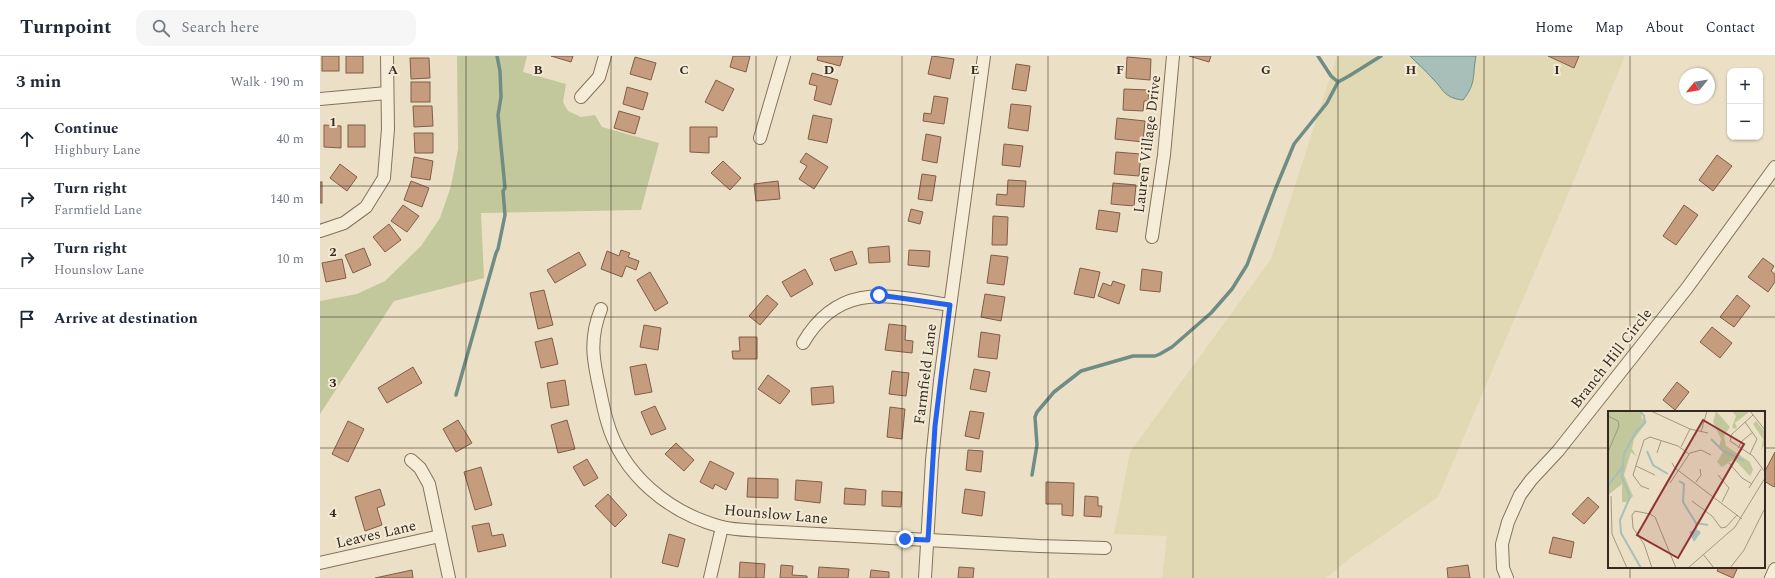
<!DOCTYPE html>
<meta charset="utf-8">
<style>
:root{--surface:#fff;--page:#f6f6f7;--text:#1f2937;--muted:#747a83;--line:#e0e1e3}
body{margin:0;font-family:Spectral,serif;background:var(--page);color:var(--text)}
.controls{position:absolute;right:12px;top:12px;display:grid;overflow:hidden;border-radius:8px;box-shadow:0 1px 3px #0004}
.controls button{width:36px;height:36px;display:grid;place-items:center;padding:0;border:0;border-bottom:1px solid var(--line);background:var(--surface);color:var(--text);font:20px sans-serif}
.compass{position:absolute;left:1359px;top:12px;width:36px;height:36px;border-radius:50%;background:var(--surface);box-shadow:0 1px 3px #0004;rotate:240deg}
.stop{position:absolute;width:12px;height:12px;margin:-9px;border:3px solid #2563eb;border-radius:50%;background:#fff}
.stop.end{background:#2563eb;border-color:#fff;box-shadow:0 1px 4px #0008}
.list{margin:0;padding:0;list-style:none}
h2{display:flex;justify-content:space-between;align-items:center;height:52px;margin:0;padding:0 16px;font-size:17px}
h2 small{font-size:13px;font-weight:400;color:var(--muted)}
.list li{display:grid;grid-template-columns:26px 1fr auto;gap:12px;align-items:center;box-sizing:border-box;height:60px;padding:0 16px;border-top:1px solid var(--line)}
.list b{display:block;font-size:15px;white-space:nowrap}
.list p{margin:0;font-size:13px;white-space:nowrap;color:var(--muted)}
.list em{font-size:13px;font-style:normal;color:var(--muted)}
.icon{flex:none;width:22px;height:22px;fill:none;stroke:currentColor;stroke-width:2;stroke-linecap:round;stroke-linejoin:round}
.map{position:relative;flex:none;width:1455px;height:522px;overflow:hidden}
header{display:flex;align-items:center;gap:24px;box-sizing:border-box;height:56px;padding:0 20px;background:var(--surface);border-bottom:1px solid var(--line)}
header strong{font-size:19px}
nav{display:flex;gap:22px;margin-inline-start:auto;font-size:14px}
.search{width:280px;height:36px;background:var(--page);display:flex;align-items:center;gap:10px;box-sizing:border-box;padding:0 14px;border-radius:12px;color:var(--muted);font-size:15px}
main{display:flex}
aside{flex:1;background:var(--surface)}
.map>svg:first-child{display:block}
.farmland{fill:#e0d9b4}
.green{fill:#c2c89b}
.water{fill:#a7bfb8;stroke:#6f8c85}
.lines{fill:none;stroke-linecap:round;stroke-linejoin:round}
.stream{stroke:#6f8c85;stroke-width:3.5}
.building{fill:#c69c7f;stroke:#825d45}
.minor-casing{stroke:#84725d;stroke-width:14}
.minor{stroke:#f6edd9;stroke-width:12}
.route{stroke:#2563eb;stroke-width:5}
.grid{fill:none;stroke:#362a20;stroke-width:1;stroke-opacity:0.55}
.labels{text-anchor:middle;stroke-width:4;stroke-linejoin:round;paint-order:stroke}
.street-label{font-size:15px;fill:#362a20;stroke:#f3ead5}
.inset-river{fill:none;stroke:#a7bfb8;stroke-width:2}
.inset-road{fill:none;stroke:#a39784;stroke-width:1}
.view{fill:#8e3233;fill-opacity:0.15;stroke:#8e3233;stroke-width:2}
.inset-edge{fill:none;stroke:#362a20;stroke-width:2}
.grid-label{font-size:13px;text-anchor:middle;font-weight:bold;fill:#362a20;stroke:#f3ead5;stroke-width:4;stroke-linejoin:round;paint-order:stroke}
</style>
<header>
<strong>Turnpoint</strong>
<div class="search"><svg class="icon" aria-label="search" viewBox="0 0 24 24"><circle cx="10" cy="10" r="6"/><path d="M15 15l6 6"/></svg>Search here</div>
<nav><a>Home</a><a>Map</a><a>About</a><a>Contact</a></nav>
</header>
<main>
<aside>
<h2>3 min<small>Walk · 190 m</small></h2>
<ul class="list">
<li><svg class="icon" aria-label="ahead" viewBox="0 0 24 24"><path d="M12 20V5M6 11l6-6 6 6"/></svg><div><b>Continue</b><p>Highbury Lane</p></div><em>40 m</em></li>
<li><svg class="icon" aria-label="right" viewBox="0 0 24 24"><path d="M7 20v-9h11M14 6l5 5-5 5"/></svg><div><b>Turn right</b><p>Farmfield Lane</p></div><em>140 m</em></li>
<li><svg class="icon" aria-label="right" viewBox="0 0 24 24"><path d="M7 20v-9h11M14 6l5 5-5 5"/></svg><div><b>Turn right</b><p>Hounslow Lane</p></div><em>10 m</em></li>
<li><svg class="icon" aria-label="arrive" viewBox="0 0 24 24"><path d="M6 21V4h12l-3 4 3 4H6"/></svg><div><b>Arrive at destination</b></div></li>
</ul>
</aside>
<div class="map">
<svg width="1455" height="522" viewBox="0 0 1455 522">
<rect width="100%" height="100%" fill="#ebe0c6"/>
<path class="farmland" d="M1017 0H1305L1246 143 1118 441 1033 500 1006 522H842L847 480 794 478 810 396 951 203Z"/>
<path class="green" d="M137 0H207L203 16 246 28 243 46 248 55 261 61 275 59 282 71 339 87 321 154 161 157 164 222 74 245 0 358V245L37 238 65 225 101 190 120 162 131 130 138 93Z"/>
<path class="water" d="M1090 0H1156C1152 20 1157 26 1143 44 1124 42 1124 34 1113 23 1106 15 1098 8 1090 0Z"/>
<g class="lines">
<g class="stream">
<path d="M998 0 1011 20 1018 26"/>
<path d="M136 339 176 197 178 193 185 159 183 135 185 132 178 59 181 41 180 15 177 0"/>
<path d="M712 419 717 389 715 361 717 356 734 336 761 315 813 300H835L840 298 852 291 891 257 912 233 927 209 955 134 974 88 1007 47 1018 26 1029 20 1061 0"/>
</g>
</g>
<g class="building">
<rect x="2" y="0" width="17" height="15"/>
<rect x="26" y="0" width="17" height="17"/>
<path d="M231 0H253L251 6Z"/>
<path d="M413 0H430L426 16 410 11Z"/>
<path d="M498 0H523L520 10 497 4Z"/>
<path d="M612 0 634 3 630 23 608 18Z"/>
<path d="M869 0H891L889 6Z"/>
<path d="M1228 0H1259L1254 12Z"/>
<path d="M315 1 336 7 331 24 310 18Z"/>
<path d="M807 1 831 3 830 24 806 22Z"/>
<path d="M90 2H109L110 22 91 23Z"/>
<path d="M696 8 710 10 706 35 692 33Z"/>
<path d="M492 17 518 24 511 49 494 44 497 30 489 28Z"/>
<path d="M396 24 414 33 403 55 385 46Z"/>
<rect x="91" y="26" width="19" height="20"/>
<path d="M307 31 328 37 323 54 303 48Z"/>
<path d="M804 33 829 34 828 45H824L823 55 803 54Z"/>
<path d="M614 40 628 42 624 68 603 65 604 57 611 58Z"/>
<path d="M691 48 711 50 708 75 688 72Z"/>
<path d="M93 50H112L113 70 94 71Z"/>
<path d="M299 55 320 61 315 78 294 72Z"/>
<path d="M493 59 512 63 507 87 488 83Z"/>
<path d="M797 62 825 65 823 86 795 83Z"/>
<path d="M4 69 21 70V92L4 91Z"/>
<rect x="28" y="69" width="17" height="22"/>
<path d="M370 71H397V81H389V97L370 96Z"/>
<path d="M94 77H113V97H95Z"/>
<path d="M606 78 621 81 617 107 602 104Z"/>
<path d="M684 88 703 90 700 111 682 109Z"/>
<path d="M796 96 821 98 819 120 794 118Z"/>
<path d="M486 97 508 111 494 133 479 123 487 110 480 106Z"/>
<path d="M1397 99 1412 110 1393 135 1379 124Z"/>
<path d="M94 101 113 105 110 124 91 121Z"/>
<path d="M403 105 421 122 410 134 391 117Z"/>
<path d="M20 108 37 121 27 135 10 122Z"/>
<path d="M602 118 616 120 612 145 598 143Z"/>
<path d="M688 124 706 125 704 151 676 149 677 138 687 139Z"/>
<path d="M91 125 109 132 102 151 84 144Z"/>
<path d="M458 125 460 143 436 145 434 128Z"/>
<rect x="0" y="126" width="2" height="21"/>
<path d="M793 127 816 129 814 150 791 148Z"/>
<path d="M83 149 99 160 87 176 71 165Z"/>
<path d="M1364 149 1378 159 1356 189 1343 180Z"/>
<path d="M591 153 603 156 600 168 588 165Z"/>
<path d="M779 154 800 157 797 176 776 173Z"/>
<path d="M673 160 688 161 687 189H672Z"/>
<path d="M69 168 81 184 65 196 53 181Z"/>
<path d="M569 190 570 206 549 207 548 192Z"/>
<path d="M44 192 51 209 33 217 25 199Z"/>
<path d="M301 194 310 197 308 201 319 205 316 214 306 210 302 221 281 213 287 195 299 200Z"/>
<path d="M589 194 610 195 609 211 588 209Z"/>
<path d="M532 195 537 208 515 215 510 203Z"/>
<path d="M259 196 266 209 235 227 227 214Z"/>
<path d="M671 199 688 201 684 229 667 227Z"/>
<path d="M1443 202 1454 210 1451 215 1455 218V226L1448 236 1428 221Z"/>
<path d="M22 203 26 222 6 226 2 207Z"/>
<path d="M760 212 780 216 774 242 754 238Z"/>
<path d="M485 213 493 228 471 241 462 226Z"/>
<path d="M822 213 842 216 840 236 820 234Z"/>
<path d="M330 216 348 247 335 255 317 224Z"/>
<path d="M793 225 805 229 799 248 778 240 783 227 791 230Z"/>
<path d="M224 234 233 269 218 273 210 237Z"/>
<path d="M665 238 685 241 681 265 661 261Z"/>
<path d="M447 239 458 248 440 269 429 260Z"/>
<path d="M1417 239 1430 250 1414 271 1400 261Z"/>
<path d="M569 268 586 270 585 284 593 285 592 297 565 294Z"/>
<path d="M324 269 341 272 338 294 320 291Z"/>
<path d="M1392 271 1412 287 1400 302 1380 286Z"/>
<path d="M661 276 680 279 677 303 658 301Z"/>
<path d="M419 281H437V303H413L412 295H420Z"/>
<path d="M232 282 238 308 221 312 215 286Z"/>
<path d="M326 308 332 336 315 339 310 311Z"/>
<path d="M93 311 102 327 67 347 58 332Z"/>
<path d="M654 313 670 316 666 336 650 333Z"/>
<path d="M572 315 589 317 586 340 569 338Z"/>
<path d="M448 319 470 335 460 348 438 333Z"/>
<path d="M245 324 249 349 231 352 227 327Z"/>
<path d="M1357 326 1369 336 1355 354 1343 344Z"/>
<path d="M513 330 514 347 492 349 491 332Z"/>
<path d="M335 350 346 373 331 379 321 356Z"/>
<path d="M570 351 585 353 582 383 567 381Z"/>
<path d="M650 355 664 357 659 383 645 380Z"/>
<path d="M138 364 152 387 136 396 123 373Z"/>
<path d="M247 364 255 393 238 397 231 369Z"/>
<path d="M28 365 44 373 28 406 12 398Z"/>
<path d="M356 387 374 404 364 415 345 398Z"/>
<path d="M648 394 663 395 661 416 646 414Z"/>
<path d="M1455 396V430L1454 431 1444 425V417Z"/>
<path d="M267 403 278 422 264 430 253 411Z"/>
<path d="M390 405 414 417 406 434 395 428 393 433 380 426Z"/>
<path d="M161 411 172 449 155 454 144 416Z"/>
<path d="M428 422 458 423V442L427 441Z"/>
<path d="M476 424 502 426 500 447 475 444Z"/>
<path d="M726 426 754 427 753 460 742 459V448H726Z"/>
<path d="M525 432 546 434 545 449 524 448Z"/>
<path d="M60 433 65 449 57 452 62 469 45 475 35 441Z"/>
<path d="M645 433 665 436 662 460 642 457Z"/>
<path d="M562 435 582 436 581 451 562 450Z"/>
<path d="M288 438 307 459 295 471 275 450Z"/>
<path d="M765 440 778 441V450H782L781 461 764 460Z"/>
<path d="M1268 441 1279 451 1264 468 1252 458Z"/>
<path d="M169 467 172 480 183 478 186 490 158 496 152 470Z"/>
<path d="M349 478 365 483 358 511 342 507Z"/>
<path d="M1233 481 1254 486 1251 502 1229 497Z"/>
<path d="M420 506 445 508 444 522H419Z"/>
<path d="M461 509 473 510 472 519 487 520V522H460Z"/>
<path d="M1148 509 1150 522H1128L1127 512Z"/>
<path d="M499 511 529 513 528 522H498Z"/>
<path d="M639 511 654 512 653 522H638Z"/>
<path d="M1399 511H1418L1413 522 1397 515Z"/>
<path d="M92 514 93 522H55Z"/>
<path d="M551 514 569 516V522H550Z"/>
</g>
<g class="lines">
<defs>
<g id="minor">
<path d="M261 41 279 21 285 0"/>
<path d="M0 43 67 37"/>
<path d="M440 82 464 0"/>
<path d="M0 175 24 167 46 151 64 122 68 73 67 0"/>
<path d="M832 181 844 99 853 0"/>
<path d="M281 253C269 283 273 304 280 335 282 345 284 355 287 365 302 419 349 457 402 471 415 474 428 474 441 475L719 490 785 492"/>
<path d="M483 287C520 224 570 240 630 249"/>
<path d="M91 404 100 412 109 428 129 522"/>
<path d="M0 507 120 480"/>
<path d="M390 522 402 471"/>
<path d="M605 522 612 404 620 325 664 0"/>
<path d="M1187 522 1183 512 1182 488 1188 466 1200 439 1211 424 1238 395 1367 232 1455 111"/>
<path d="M1451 522 1455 513"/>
</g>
</defs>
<use href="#minor" class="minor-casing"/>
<use href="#minor" class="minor"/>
</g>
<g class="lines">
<path class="route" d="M559 239 630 249 615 370 608 484 585 483"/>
</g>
<path class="grid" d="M146 0V522M291 0V522M436 0V522M582 0V522M728 0V522M873 0V522M1018 0V522M1164 0V522M1310 0V356M0 130H1455M0 261H1455M0 392H1289M1444 392H1455M1310 511V522"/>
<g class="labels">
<g class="street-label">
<text transform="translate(827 88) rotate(-83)" y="5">Lauren Village Drive</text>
<text transform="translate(1291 302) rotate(-52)" y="5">Branch Hill Circle</text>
<text transform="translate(605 318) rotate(-83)" y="5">Farmfield Lane</text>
<text transform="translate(456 458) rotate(5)" y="5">Hounslow Lane</text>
<text transform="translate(56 478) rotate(-13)" y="5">Leaves Lane</text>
</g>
</g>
<g transform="translate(1288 355)">
<rect width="157" height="157" fill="#ebe0c6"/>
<path d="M0 0H33L34 8 39 10 26 28 24 38 29 46 23 41 16 64 25 85 20 91H14V73L0 84ZM108 0 122 16 116 25 118 35 142 51 145 59 142 65 126 48 114 56 109 51 116 39 111 36 113 28 105 11ZM124 0 141 1 127 12 129 16 127 18 124 16 128 5ZM148 10 157 21V32L153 40 155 28 145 13Z" fill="#c2c89b"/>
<path d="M88 118 93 121 86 131 81 121Z" fill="#a7bfb8"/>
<path class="inset-river" d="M32 0 36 5 37 12 27 22 16 43 14 66 22 86 12 109 13 122 33 157M103 28 115 40 136 50M39 40 45 54 60 63M71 70 76 73 75 91 88 112V118M0 75 14 56M88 112 100 114"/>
<path class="inset-road" d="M43 0 82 18 100 22M142 0 157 19M145 4 124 23 122 30 145 45 157 61M0 5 10 10 11 15 0 41M137 11 149 28 142 43M93 21 99 0M73 36 82 18M130 37 134 30 145 21M49 42 53 30M64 52 67 57 134 108M121 52 134 67 144 73M28 55 47 64M110 64 121 77 114 91M88 71 93 64 92 58M62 72 82 42 93 39 103 44M141 77 153 58M41 78 33 75 25 64 36 29 42 26 70 35 81 43M3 85 4 123 19 157M84 90 104 105 113 117 118 116 129 104M95 143 106 157M44 157 36 133 25 117 24 104 27 100 42 103 47 106 68 157M80 157 127 116 157 67M122 157 136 139 157 97"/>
<path class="view" d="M95 9 136 33 70 147 29 124Z"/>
<rect width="157" height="157" class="inset-edge"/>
</g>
<g class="grid-label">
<text x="73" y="18">A</text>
<text x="218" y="18">B</text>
<text x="364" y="18">C</text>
<text x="509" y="18">D</text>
<text x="655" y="18">E</text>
<text x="800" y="18">F</text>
<text x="946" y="18">G</text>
<text x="1091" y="18">H</text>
<text x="1237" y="18">I</text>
<text x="13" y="70">1</text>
<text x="13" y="200">2</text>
<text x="13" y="331">3</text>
<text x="13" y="461">4</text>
</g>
</svg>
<div class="controls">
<button>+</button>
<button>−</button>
</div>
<svg class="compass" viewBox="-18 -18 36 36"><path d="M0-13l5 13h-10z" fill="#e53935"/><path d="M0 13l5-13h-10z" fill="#747a83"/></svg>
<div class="stop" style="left:559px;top:239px"></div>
<div class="stop end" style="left:585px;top:483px"></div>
</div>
</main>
